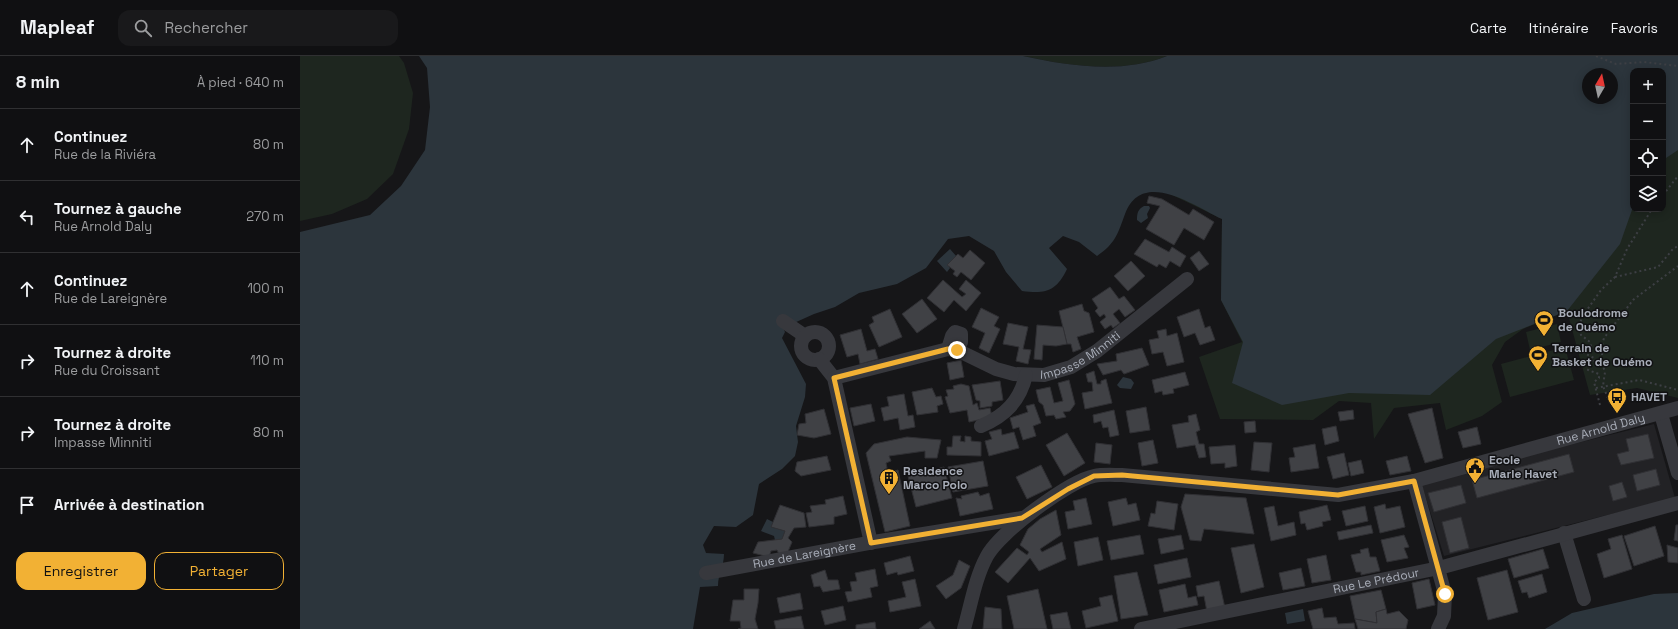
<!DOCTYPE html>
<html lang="fr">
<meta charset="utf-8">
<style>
:root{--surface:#101012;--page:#19191b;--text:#f1f3f6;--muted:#9c9d9f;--line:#303032;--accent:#f2b134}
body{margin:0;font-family:"Space Grotesk",sans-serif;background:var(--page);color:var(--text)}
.controls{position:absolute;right:12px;top:12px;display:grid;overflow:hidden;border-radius:8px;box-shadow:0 2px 10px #0003}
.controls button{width:36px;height:36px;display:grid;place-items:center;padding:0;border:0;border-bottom:1px solid var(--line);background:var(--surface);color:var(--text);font:20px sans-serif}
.compass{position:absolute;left:1282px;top:12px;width:36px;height:36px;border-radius:50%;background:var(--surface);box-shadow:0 2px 10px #0003;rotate:9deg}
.stop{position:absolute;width:12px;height:12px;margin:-9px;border:3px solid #f2b134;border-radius:50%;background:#fff}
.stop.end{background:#f2b134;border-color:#fff;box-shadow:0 1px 4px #0008}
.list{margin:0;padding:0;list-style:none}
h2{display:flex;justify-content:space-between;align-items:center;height:52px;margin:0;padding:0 16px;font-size:17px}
h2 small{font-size:13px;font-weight:400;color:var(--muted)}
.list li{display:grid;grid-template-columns:26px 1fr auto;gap:12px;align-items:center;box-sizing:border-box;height:72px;padding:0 16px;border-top:1px solid var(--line)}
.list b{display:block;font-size:15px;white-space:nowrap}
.list p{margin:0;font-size:13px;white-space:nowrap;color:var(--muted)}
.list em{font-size:13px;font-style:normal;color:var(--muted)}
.actions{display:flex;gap:8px;padding:12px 16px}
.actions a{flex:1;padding:9px 0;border:1px solid var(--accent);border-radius:12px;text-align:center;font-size:14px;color:var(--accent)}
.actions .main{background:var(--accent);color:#111}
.icon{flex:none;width:22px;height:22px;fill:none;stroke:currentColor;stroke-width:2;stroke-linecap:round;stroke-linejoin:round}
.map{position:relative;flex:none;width:1378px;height:573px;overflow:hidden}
header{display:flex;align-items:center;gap:24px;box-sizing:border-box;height:56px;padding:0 20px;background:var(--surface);border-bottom:1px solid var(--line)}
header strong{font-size:19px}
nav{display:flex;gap:22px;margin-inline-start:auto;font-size:14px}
.search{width:280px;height:36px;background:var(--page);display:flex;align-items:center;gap:10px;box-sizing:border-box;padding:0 14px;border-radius:12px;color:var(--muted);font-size:15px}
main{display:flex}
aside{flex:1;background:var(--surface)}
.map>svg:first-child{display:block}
.built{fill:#222225}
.green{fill:#1e261f;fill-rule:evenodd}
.water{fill:#2c353c;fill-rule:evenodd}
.building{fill:#404145;stroke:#303034}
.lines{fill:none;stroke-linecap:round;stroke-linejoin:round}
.path{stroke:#3d3f44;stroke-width:2;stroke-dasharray:2 3;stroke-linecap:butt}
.minor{stroke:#37383d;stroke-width:14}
.route{stroke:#f2b134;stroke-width:5}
.labels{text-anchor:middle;stroke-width:3;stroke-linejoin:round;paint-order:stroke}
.poi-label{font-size:12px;font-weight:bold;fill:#a8adb8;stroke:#111113;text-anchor:start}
.street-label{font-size:12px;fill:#a8adb8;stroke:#111113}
</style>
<header>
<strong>Mapleaf</strong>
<div class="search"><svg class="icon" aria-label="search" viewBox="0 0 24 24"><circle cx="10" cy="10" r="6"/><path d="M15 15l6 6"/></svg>Rechercher</div>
<nav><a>Carte</a><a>Itinéraire</a><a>Favoris</a></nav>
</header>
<main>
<aside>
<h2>8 min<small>À pied · 640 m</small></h2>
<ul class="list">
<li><svg class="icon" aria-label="ahead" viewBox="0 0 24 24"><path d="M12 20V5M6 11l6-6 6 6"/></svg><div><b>Continuez</b><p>Rue de la Riviéra</p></div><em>80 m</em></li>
<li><svg class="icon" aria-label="left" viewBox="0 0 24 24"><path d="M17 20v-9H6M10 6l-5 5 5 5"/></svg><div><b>Tournez à gauche</b><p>Rue Arnold Daly</p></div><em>270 m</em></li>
<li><svg class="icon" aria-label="ahead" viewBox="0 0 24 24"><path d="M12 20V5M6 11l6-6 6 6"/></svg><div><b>Continuez</b><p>Rue de Lareignère</p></div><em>100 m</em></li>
<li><svg class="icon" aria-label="right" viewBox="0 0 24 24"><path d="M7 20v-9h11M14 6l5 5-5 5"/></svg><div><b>Tournez à droite</b><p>Rue du Croissant</p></div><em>110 m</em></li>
<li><svg class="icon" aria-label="right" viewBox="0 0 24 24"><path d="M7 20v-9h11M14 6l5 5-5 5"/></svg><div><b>Tournez à droite</b><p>Impasse Minniti</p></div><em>80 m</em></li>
<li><svg class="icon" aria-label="arrive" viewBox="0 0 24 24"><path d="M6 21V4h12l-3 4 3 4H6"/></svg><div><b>Arrivée à destination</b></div></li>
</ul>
<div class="actions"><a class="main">Enregistrer</a><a>Partager</a></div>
</aside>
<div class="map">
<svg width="1378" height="573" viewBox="0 0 1378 573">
<rect width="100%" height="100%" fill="#161618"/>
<path class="built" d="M1354 368 1375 442 1144 500 1121 426Z"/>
<g class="green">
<path d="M0 0H99L104 7 113 37 109 73 93 118 67 143 32 158 0 165Z"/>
<path d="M723 0H867C822 18 769 10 723 0Z"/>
<path d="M1003 0H1378V342L1337 332 1290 339 1267 255 1223 273 1205 286 1192 309 1202 346 1182 360 1146 374 1140 347 1094 352 1074 383 1071 347 1039 345 1013 364 920 363 899 301 942 286 921 244 922 163 866 136ZM1333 15H1363V153H1333ZM1288 18H1312V42H1288Z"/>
<path d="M1257 268 1261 286 1230 294 1226 276Z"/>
<path d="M1265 291 1274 324 1210 341 1201 308Z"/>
</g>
<g class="water">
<path d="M119 0H723C769 10 822 18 867 0H1378V94L1363 104V15H1333V151L1320 188 1267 255 1196 283 1130 339 1049 337 982 349 932 327 943 286 921 244 922 163C894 150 842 112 825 158 818 177 816 187 797 200L779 186 763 180 749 192 767 213C756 236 745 238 722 235L706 216 694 195 669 180 648 183 626 212 597 228 559 237 535 251 514 258 494 267 482 270 485 276 482 282 506 328 505 341 496 370 498 386 495 400 482 413 459 428 453 459 436 471 414 470 403 489 406 497 424 498C424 510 418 518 418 530L400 531 393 573H0V176L70 159 101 130 125 94 130 51 127 12ZM1288 18H1312V42H1288Z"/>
<path d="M844 150H849L850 152 847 158 848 162 841 167 837 164C837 157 838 153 844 150Z"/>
<path d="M650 193 657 201 648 209 650 212 647 216 637 205Z"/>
<path d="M823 321 831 323 834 327 831 333 820 332 817 329Z"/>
<path d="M467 463 473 466 471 471 485 475 482 483 475 484 474 480 461 475Z"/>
<path d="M1378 537V573H1245L1272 557 1354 538Z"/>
<path d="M1003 553 1005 565 987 568 985 557Z"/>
</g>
<g class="building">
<path d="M849 140 862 143 889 159 893 153 914 166 904 184 884 172 874 189 846 173 860 150 847 147Z"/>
<path d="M845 183 869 196 872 191 886 200 880 211 870 205 866 212 859 208 857 211 834 198Z"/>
<path d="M670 194 685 207 671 224 661 216 657 221 653 218 655 215 647 209 658 198 663 202Z"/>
<path d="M899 195 909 208 899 215 890 202Z"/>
<path d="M831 205 845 220 828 235 814 220Z"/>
<path d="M643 224 662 241 666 238 659 233 666 224 681 237 666 255 654 244 644 256 627 242Z"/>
<path d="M810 231 819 243 824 240 835 254 825 261 819 253 813 258 820 267 813 272 811 269 805 273 800 266 806 261 804 258 800 261 795 255 798 252 792 243Z"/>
<path d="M622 243 637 263 617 277 602 258Z"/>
<path d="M782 248 784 255 789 257 794 276 777 281 781 293 773 296 771 288H767L759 255Z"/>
<path d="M681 252 699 261 694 270 700 273 689 297 679 292 685 277 672 271Z"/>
<path d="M590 253 602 281 579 291 569 269 574 266 572 261Z"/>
<path d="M899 253 905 272 910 270 915 284 900 289 895 277 884 281 877 261Z"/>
<path d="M708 267 728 271 723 293 731 294 728 308 716 305 719 291 703 288Z"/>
<path d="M737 269 763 271 767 288 756 290 743 289 742 304 734 303Z"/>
<path d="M561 273 567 295 575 293 578 303 560 308 558 298 547 301 540 279Z"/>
<path d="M866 273 867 280 877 277 884 306 867 310 863 296 852 298 849 284 859 282 857 275Z"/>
<path d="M842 292 849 309 824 318 821 314 803 319 797 308 817 305 816 298Z"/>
<path d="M661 304 664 321 650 324 647 307Z"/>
<path d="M794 315 797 328H801V325L806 323 812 347 785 353 782 337 793 335 792 326H788L786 318Z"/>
<path d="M885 316 889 329 873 333 874 337 863 339 862 335 855 337 852 324Z"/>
<path d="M769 324 775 348 770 355 763 356 766 361 756 363 754 359 746 360 743 349 739 346 736 334 750 331 754 347 763 345 758 327Z"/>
<path d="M700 325 703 344 692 346V350L680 352V345L676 344 672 329Z"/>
<path d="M661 328 669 330 673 349 677 347 679 354 690 352 692 361 669 366 667 354 650 357 645 341 648 340 646 334 654 333 653 330Z"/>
<path d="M632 332 636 341 641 340 643 348 637 350 638 356 617 359 612 336Z"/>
<path d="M604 338 608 360 613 359 615 371 600 374 598 362 584 365 581 352 589 350 587 341Z"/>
<path d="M571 348 575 365 554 370 550 352Z"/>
<path d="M734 348 741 367 733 370 736 380 723 384 719 371 713 373 710 362 728 356 726 350Z"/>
<path d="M846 351 850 374 830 377 826 355Z"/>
<path d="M1132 352 1143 402 1125 407 1108 358Z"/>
<path d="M524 353 531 378 514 382 497 379 499 368 506 367 505 358Z"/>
<path d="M814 354 819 379 810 381 808 371 803 372 801 365 794 367 793 359Z"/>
<path d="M1053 354 1054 363 1040 365 1038 356Z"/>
<path d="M896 358 900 374 896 376 899 388H904L906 401 899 402 895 389 877 392 872 369 889 366 888 360Z"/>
<path d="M955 365 956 376 945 377 944 366Z"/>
<path d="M1036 370 1039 385 1025 389 1022 373Z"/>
<path d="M1177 371 1181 388 1163 392 1158 376Z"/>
<path d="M701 373 702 379 714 376 719 392 689 400 685 385 692 383 689 376Z"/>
<path d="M767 377 785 407 764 420 746 389Z"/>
<path d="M1348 378 1354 402 1321 409 1317 398 1329 395 1326 383Z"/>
<path d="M653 380H661L660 385 665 386V380L671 381V385L681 386V400L647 399V391H652Z"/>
<path d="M607 381 641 384 637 402H625V395L589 400 591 405 586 407 588 417 598 414 610 470 585 476 566 397 574 388Z"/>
<path d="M853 384 858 407 842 410 838 387Z"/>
<path d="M954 386 972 387 969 416 951 414Z"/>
<path d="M796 387 812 389 810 408 794 406Z"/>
<path d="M1015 388 1019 412 991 416 989 402 995 401 993 392Z"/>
<path d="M935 389 937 410 925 412V407L911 408 909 391Z"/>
<path d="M1044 397 1049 419 1033 423 1027 401Z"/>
<path d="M1269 398 1274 416 1177 442 1172 424Z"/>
<path d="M527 400 531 414 501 420 495 415 497 406Z"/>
<path d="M1107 400 1111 415 1090 419 1086 405Z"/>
<path d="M1061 404 1064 417 1051 420 1048 407Z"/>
<path d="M683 405 688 430 653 436 648 411Z"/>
<path d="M741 409 752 431 727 443 716 421Z"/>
<path d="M644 411 652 442 616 451 608 420Z"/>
<path d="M1356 413 1360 429 1337 435 1333 419Z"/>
<path d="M1322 426 1327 441 1313 445 1309 430Z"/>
<path d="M1161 429 1166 447 1134 456 1128 437Z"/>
<path d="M678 436 680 440 689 437 693 453 660 460 656 442 662 443 661 440Z"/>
<path d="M885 438 946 442 954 478 904 473 901 485 890 484 881 451Z"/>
<path d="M543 440 547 458 534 461V468L509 471 506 457 512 456 510 450 526 448 525 444Z"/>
<path d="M786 442 792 468 768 473 765 456 775 454 773 445Z"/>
<path d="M826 442 828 449 836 447 840 464 813 470 808 446Z"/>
<path d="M857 445 878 448 874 474 848 470 851 457 855 458Z"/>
<path d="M1085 448 1086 453 1100 450 1105 471 1080 477 1074 451Z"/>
<path d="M480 449 504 457 506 471 494 472 488 482 492 486 487 498H479L477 494 471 495 469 501 453 497 458 486 482 483 485 475 471 471Z"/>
<path d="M1027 449 1031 464 1022 466 1023 470 1007 474 1005 467 1001 468 999 456Z"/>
<path d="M974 450 978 470 994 466 996 479 971 485 964 452Z"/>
<path d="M1065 450 1068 465 1046 470 1042 455Z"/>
<path d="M756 454 761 479 740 493 742 496 762 486 766 503 739 515 730 502 708 527 695 516 717 492 727 499 729 496 720 489 728 473 740 463Z"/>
<path d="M1161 461 1169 492 1150 497 1142 466Z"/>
<path d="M1071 469 1073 477 1039 484 1037 476Z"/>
<path d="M1376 469H1378V485L1374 484Z"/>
<path d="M1355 470 1364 500 1334 510 1324 480Z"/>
<path d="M840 479 844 498 811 504 807 485Z"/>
<path d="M881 479 884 493 861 498 858 483Z"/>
<path d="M1104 479 1109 491 1104 492 1108 502 1087 506 1081 484Z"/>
<path d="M1322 479 1332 513 1304 522 1297 498 1311 493 1308 483Z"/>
<path d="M798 481 803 504 778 510 774 486Z"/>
<path d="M954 488 964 531 941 537 931 492Z"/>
<path d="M1367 489 1378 492V507L1368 506Z"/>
<path d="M1068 492 1070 501H1076L1080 515 1061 519V516H1056L1051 499 1061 497 1060 494Z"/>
<path d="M1243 493 1249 512 1214 522 1208 503Z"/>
<path d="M1026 499 1031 524 1012 527 1007 503Z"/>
<path d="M610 500 614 515 598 519 597 516 587 519 584 507Z"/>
<path d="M887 502 891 521 858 528 854 509Z"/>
<path d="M659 504 670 510 661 532 646 543 636 530 653 519Z"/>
<path d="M1001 512 1005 530 983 534 979 517Z"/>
<path d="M575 513 578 530 570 532 572 541 548 546 545 536 552 535 550 526 557 525 555 517Z"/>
<path d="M525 514 528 524H538L540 533 523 536 520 530 514 531 511 519Z"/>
<path d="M1207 514 1218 556 1188 564 1177 522Z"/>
<path d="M837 516 848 559 821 563 814 520Z"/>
<path d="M1242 518 1247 536 1229 542 1227 536 1222 537 1218 525Z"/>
<path d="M615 523 621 550 590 556 588 545 606 541 602 526Z"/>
<path d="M1129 523 1135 549 1117 553 1112 527Z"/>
<path d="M919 525 925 552 907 556 904 540 898 541 896 530Z"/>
<path d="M885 528 888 542 896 540 898 549 864 556 859 534Z"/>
<path d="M444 533H459L458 547 455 563 458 573H438L441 572 440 565H430L433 544H444Z"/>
<path d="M738 533 747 573H714L707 540Z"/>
<path d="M1081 534 1086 553 1076 556 1077 567 1055 563 1050 540Z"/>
<path d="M500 537 503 553 480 557 477 542Z"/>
<path d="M812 539 818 565 786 572 782 555 801 550 799 542Z"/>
<path d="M543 550 546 564 525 569 521 555Z"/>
<path d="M685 551 701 553 702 573H683Z"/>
<path d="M1022 552 1024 562 1036 561 1038 568 1054 567 1055 573H1013L1008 555Z"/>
<path d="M1086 553 1087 558 1099 555 1108 564 1106 573H1058L1055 563 1077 567 1076 556Z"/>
<path d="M767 556 771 573H753L750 559Z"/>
<path d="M501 560 504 573H476L474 565Z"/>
<path d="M630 565 635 573H619Z"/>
<path d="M575 566 576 573H556V569Z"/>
</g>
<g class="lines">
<g class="path">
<path d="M1296 0 1316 8 1344 6 1378 10"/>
<path d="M1363 139 1378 120"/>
<path d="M1315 221 1358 211 1373 193 1378 190"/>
<path d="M1296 332 1339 324 1378 334"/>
<path d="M1310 347 1303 330 1305 316 1302 307V289L1304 282 1333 244 1378 210"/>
<path d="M1300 349 1294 326 1299 322V318L1288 314 1294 302 1284 297 1291 290 1290 286 1281 279 1279 271 1282 261 1301 234 1315 221 1327 193 1352 153"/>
</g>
<g class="minor">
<path d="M483 265 505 280"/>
<circle cx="515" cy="290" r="14"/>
<path d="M648 293 652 280 655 276 661 278V286L657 294"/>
<path d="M519 303 534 322 571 487"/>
<path id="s1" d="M534 322 648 293 657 294 696 313 714 318 744 319 771 311 797 295 887 223"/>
<path d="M1361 358 1378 417"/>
<path d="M681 370C705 360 720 345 726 319"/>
<path d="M1114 425 1145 538 1144 560 1138 573"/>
<path d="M1264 477 1284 543"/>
<path id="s2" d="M406 517 574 486 722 462"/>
<path id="s3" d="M664 573C671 549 675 522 687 500 700 476 769 425 794 420 803 418 813 419 822 419L1038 439 1114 425 1378 352"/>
<path id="s4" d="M841 573 1139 512 1378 447"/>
</g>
</g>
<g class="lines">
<path class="route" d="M657 294 648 293 534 322 571 487 722 462 768 433 794 420 822 419 1038 439 1114 425 1145 538"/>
</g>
<defs>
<symbol id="stadium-pin" viewBox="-11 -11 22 30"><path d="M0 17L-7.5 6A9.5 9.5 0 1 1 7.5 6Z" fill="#f2b134" stroke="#111113"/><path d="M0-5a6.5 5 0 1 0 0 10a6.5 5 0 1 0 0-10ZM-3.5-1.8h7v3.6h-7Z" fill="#111"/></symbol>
<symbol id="bus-pin" viewBox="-11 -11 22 30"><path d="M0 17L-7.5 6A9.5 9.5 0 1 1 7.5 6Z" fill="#f2b134" stroke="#111113"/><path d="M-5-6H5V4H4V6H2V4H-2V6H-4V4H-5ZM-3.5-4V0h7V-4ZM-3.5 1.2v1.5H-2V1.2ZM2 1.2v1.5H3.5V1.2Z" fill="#111"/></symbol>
<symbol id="civic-pin" viewBox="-11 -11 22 30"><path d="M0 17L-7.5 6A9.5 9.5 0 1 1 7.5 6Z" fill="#f2b134" stroke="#111113"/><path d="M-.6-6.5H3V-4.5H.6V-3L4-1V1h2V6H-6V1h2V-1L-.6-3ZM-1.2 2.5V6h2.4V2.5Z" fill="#111"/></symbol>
<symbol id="building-pin" viewBox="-11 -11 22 30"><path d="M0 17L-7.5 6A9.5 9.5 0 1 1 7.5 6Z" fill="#f2b134" stroke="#111113"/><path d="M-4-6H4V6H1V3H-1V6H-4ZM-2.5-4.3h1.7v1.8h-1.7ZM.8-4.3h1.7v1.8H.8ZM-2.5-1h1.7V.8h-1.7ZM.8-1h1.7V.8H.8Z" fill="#111"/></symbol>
</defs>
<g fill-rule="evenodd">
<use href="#stadium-pin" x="1233" y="253" width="22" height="30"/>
<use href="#stadium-pin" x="1227" y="288" width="22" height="30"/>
<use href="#bus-pin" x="1306" y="330" width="22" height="30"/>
<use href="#civic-pin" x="1164" y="400" width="22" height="30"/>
<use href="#building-pin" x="578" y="411" width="22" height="30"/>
</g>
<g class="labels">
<g class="poi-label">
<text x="1258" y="261">Boulodrome<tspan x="1258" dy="14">de Ouémo</tspan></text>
<text x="1252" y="296">Terrain de<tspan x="1252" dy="14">Basket de Ouémo</tspan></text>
<text x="1331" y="345">HAVET</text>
<text x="1189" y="408">Ecole<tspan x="1189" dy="14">Marie Havet</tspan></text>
<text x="603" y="419">Residence<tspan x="603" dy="14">Marco Polo</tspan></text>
</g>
<g class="street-label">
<text dy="4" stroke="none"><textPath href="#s1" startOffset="260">Impasse Minniti</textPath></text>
<text dy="4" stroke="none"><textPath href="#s3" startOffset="728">Rue Arnold Daly</textPath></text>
<text dy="4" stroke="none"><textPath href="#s2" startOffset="100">Rue de Lareignère</textPath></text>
<text dy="4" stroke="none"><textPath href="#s4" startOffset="240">Rue Le Prédour</textPath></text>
</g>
</g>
</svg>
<div class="controls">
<button>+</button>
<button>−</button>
<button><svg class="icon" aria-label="locate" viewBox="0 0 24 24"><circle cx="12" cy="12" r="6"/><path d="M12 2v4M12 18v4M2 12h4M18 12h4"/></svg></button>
<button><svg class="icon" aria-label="layers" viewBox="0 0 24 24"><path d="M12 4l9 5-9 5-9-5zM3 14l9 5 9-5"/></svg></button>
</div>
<svg class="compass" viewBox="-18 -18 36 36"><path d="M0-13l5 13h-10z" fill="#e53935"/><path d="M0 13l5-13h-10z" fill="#9c9d9f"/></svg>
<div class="stop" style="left:1145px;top:538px"></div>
<div class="stop end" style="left:657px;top:294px"></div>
</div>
</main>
